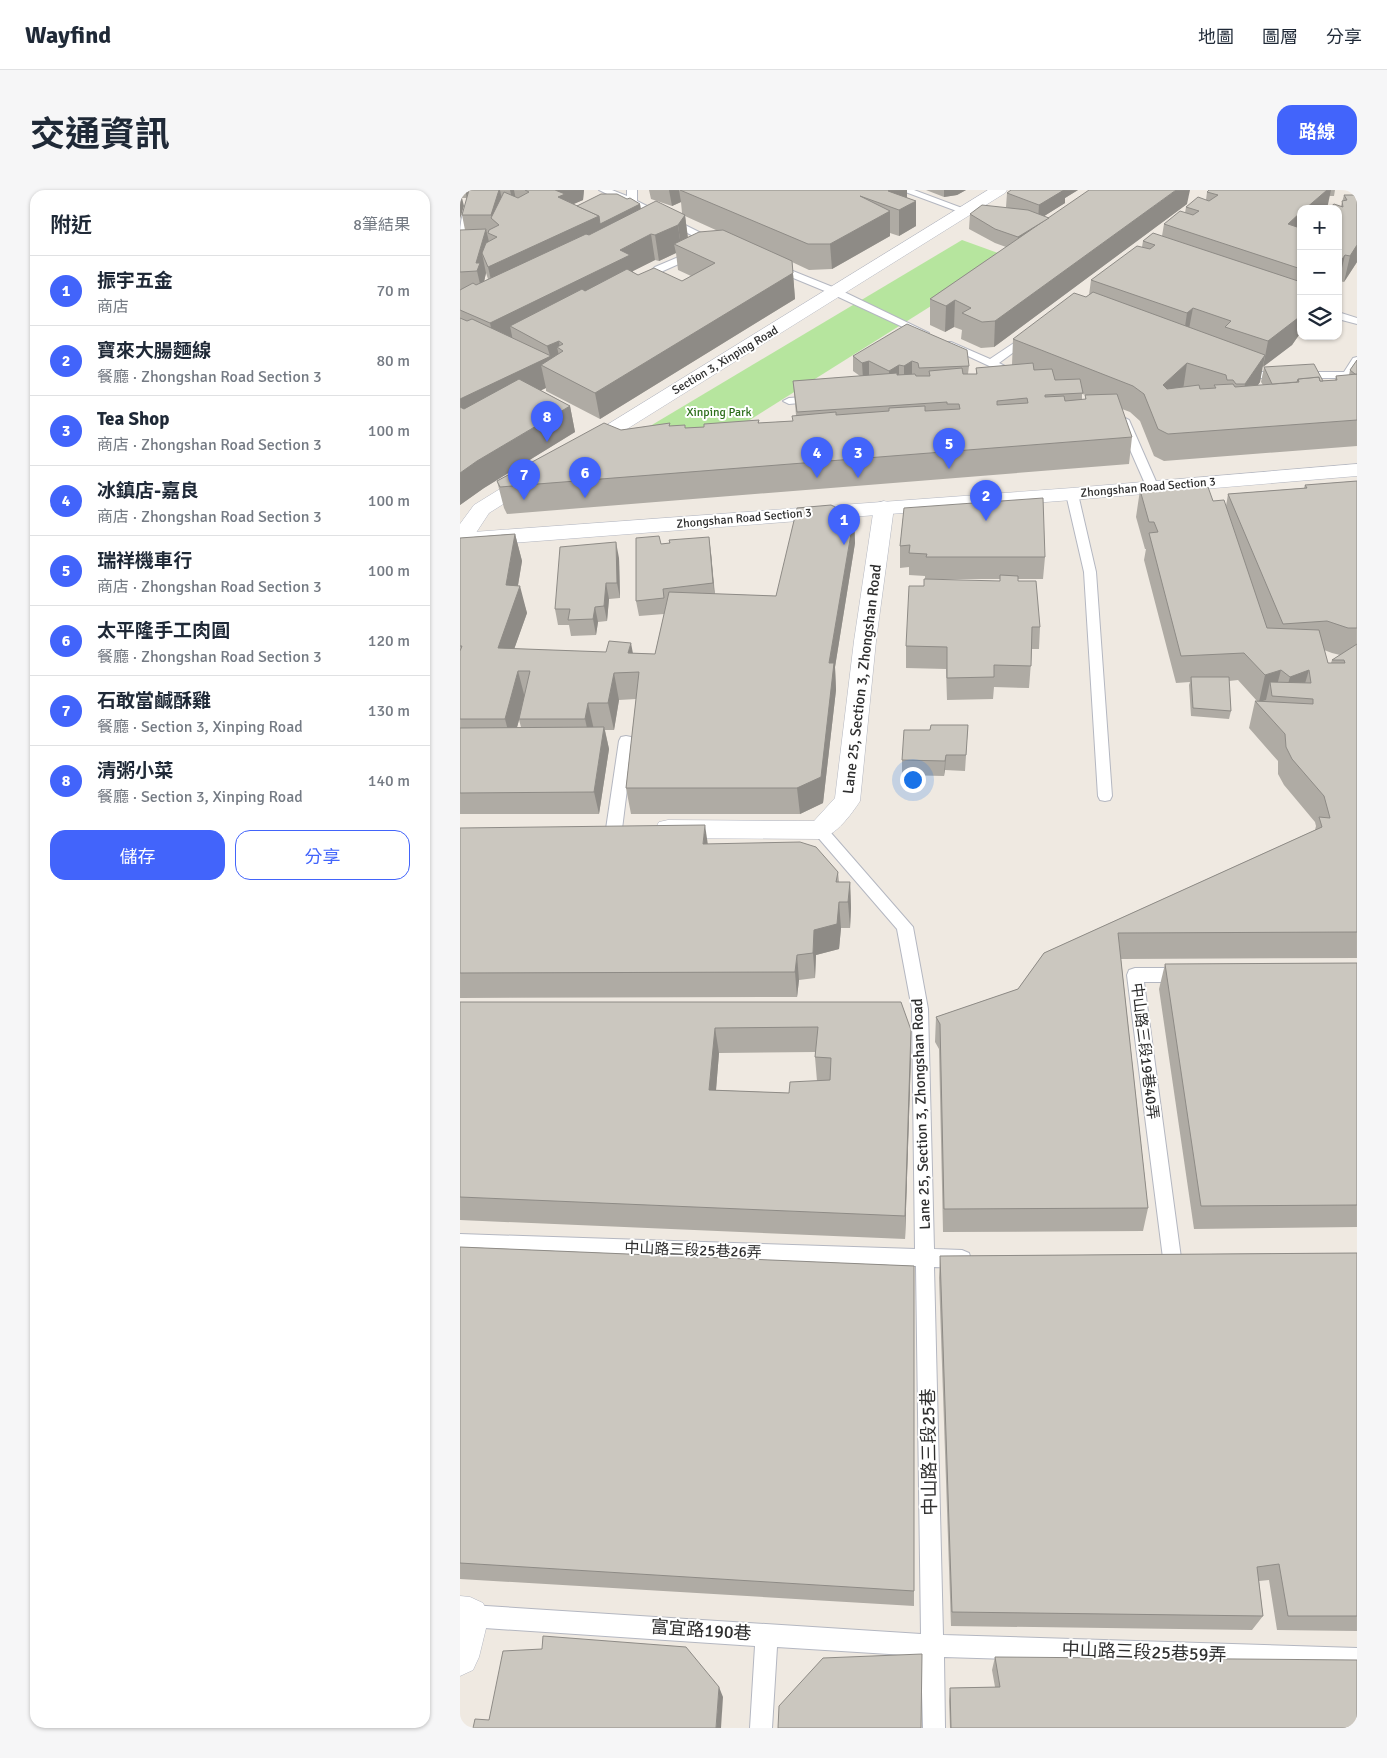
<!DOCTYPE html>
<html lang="zh-TW">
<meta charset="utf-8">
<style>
:root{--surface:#fff;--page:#f6f6f7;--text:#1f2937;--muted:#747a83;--line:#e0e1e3;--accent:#4264fb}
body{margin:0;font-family:Signika,"Noto Sans TC",sans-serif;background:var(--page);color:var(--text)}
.controls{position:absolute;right:15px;top:15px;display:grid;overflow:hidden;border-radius:10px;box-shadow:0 1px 4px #0004}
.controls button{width:45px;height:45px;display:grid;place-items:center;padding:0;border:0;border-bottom:1px solid var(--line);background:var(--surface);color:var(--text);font:25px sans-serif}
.you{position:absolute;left:452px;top:589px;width:18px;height:18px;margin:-12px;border:4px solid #fff;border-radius:50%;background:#1a73e8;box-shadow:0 0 0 8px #1a73e833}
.badge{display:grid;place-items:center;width:32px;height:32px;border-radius:50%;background:var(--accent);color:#fff;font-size:16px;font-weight:700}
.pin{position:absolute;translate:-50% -41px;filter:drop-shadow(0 1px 2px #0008)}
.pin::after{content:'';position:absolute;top:26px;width:18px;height:15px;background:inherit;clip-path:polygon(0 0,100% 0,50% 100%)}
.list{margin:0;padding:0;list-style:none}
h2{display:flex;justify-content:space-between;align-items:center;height:65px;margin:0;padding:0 20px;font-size:21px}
h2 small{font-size:16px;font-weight:400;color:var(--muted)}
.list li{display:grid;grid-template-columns:32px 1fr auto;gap:15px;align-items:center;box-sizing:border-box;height:70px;padding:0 20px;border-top:1px solid var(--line)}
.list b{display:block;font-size:19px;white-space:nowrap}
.list p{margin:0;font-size:16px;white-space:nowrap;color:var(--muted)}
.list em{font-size:16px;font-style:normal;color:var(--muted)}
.actions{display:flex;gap:10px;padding:15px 20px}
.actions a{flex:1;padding:11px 0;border:1px solid var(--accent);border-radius:15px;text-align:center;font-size:18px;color:var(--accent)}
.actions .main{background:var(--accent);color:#fff}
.icon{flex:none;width:28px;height:28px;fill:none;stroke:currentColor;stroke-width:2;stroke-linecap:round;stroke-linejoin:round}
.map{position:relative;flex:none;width:897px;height:1538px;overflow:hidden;border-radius:15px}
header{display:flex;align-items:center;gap:30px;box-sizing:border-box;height:70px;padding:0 25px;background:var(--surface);border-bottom:1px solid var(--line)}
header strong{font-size:24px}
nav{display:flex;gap:28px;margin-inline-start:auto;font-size:18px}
.intro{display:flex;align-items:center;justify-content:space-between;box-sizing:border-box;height:120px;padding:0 30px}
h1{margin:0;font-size:35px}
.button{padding:12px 22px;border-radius:15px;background:var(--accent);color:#fff;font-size:18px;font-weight:700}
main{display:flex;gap:30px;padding:0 30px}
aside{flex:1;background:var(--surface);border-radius:15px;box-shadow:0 1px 4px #0004}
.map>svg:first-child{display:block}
.green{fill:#b6e59e}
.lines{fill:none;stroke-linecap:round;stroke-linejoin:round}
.service-casing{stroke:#b4b7c1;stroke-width:2}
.minor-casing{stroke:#b4b7c1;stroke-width:1}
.tertiary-casing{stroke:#b4b7c1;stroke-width:1}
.service{fill:#fff;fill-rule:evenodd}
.minor{fill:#fff;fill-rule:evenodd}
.tertiary{fill:#fff;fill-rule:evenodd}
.wall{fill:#afaba4;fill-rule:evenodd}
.shaded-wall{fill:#8e8b86}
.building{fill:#cbc7bf;stroke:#8e8b86;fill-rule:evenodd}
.labels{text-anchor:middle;stroke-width:4;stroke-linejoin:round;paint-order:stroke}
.far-street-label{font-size:12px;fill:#2e2e2e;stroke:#fff}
.far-park-label{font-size:12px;fill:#2c6e1b;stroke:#fff}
.street-label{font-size:15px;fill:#2e2e2e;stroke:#fff}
.near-street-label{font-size:18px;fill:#2e2e2e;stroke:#fff}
</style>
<header>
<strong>Wayfind</strong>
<nav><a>地圖</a><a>圖層</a><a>分享</a></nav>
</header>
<div class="intro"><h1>交通資訊</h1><a class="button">路線</a></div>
<main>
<aside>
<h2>附近<small>8筆結果</small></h2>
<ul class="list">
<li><span class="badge">1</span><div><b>振宇五金</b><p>商店</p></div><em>70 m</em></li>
<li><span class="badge">2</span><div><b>寶來大腸麵線</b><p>餐廳 · Zhongshan Road Section 3</p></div><em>80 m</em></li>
<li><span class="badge">3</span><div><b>Tea Shop</b><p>商店 · Zhongshan Road Section 3</p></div><em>100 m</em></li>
<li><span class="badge">4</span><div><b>冰鎮店-嘉良</b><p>商店 · Zhongshan Road Section 3</p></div><em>100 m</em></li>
<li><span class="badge">5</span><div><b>瑞祥機車行</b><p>商店 · Zhongshan Road Section 3</p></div><em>100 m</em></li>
<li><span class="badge">6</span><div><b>太平隆手工肉圓</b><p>餐廳 · Zhongshan Road Section 3</p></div><em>120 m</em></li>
<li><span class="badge">7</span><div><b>石敢當鹹酥雞</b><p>餐廳 · Section 3, Xinping Road</p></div><em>130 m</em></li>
<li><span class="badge">8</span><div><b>清粥小菜</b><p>餐廳 · Section 3, Xinping Road</p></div><em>140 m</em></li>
</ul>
<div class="actions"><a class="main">儲存</a><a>分享</a></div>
</aside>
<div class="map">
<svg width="897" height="1538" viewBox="0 0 897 1538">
<rect width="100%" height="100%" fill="#efe9e1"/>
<path class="green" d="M502 50 549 67 266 245 155 257Z"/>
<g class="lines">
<defs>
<g id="service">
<path d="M139 0H152L167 6V0H177V11L261 53 256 56 252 55Z"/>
<path d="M440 0H454L510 21 505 24 502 23Z"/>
<path d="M12 12 17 15 5 48 0 51C0 40 0 17 12 12Z"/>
<path d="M235 60 240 63 239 65 203 81 191 93 181 97 176 94 195 77Z"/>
<path d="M313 73 380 100 469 143 464 146 460 145 372 104 309 78 308 76 309 74Z"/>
<path d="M878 122 897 128V134L878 129Z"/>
<path d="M569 143 573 144 574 146 573 148 539 173 559 183 561 185 559 187 555 188 482 154 483 152H491L530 169Z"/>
<path d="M897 167V179L892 187 888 188H801L777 180 775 178 781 175 802 182H884L893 168Z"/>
<path d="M357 206 361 207 363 209 361 211 329 214 323 211 329 208Z"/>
<path d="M663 227 669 230 698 296 696 299H688L686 296 657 230Z"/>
<path d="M612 300 618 304 636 382 652 606 650 610 645 611 640 610 638 606 624 382 606 304Z"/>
<path d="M166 546 171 547 173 551 162 639 159 643 154 645 149 643 146 639 159 551 161 547Z"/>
<path d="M360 634 365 636 453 737 468 819 474 1059 502 1060 509 1063 511 1069 509 1075 502 1078 474 1077 483 1445 897 1458V1480L484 1467 485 1538H463L461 1466 317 1457 312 1538H290L295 1456 10 1437 2 1434 0 1428 2 1418 10 1415 461 1444 456 1076 0 1060V1044L455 1059 452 819 437 739 355 644 352 640 355 636Z"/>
<path d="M675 778H723L729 780 731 785 729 790 723 792H684L721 1068 719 1074 712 1077 705 1074 703 1068 667 785 669 780Z"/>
</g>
<g id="minor">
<path d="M528 0H547L545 3 130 262 123 264 116 262 113 258 116 254Z"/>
<path d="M73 281 80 283 83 287 80 291 29 323 8 355 0 357V334L14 315 66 283Z"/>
<path d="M424 311 431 313 434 317 416 451 400 611C391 625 376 645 360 649L208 648 199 646 195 639 199 632 208 630 354 631 375 608 394 451 414 317 417 313Z"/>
<path d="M0 1406 10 1407 23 1413 29 1426 19 1467 13 1480 0 1486Z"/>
</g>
<path id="tertiary" d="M897 274V286L612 310 0 357V343L612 298Z"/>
</defs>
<use href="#service" class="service-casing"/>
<use href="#minor" class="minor-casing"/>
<use href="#tertiary" class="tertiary-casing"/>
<use href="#service" class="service"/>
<use href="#minor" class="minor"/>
<use href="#tertiary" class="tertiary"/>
</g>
<g class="wall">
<path d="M0 0H124L123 10 113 14 117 16 180 14 181 19 222 23 221 12 212 16 191 9 189 0H447V7L456 36 439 46 430 43V46L372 79 349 80 332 72 335 109 140 229 86 201V198L80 200 110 216 115 242 24 298 0 315V40H5L2 25 7 8H2ZM225 26 258 41 228 47ZM216 63 218 80 231 86 222 91 178 85 173 82V81L195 70 199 71ZM26 83 28 89 24 91Z"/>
<path d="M466 0H506L497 5 484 7Z"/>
<path d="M551 0H618L605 8V13L584 26 588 28 727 14 534 157 521 158 501 149 502 140 494 137 485 142 470 135V109L546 57 535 53 509 39 510 24 548 18 546 17 547 3Z"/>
<path d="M749 0H875L874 6H870L841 19V142L832 155 802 177 800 192 797 196 803 195 801 192 804 177 863 191 875 190 876 186 889 185 890 180 897 170V256L704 271 694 266 680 231 670 222 662 219 672 247 669 274 47 324 44 318 37 291 161 240 210 233V236L225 238 244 237 299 230V233L333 231 336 225 333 191 400 186 393 181V166L509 176 508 184H516V178L552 175 553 149 626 107 629 105 631 90 682 57 683 51 702 46 704 34 725 23 726 17 746 10 747 2ZM622 204 626 205H625V209L622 210Z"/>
<path d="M884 5H895L897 72 884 92 879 91 878 92V19L881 16Z"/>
<path d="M897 291V768L661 769 688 1018 683 1041 483 1042 479 859 475 852 476 827 558 799 584 763 855 640 856 636 855 632 824 595 818 584V571L789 538 795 511H797L778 490 769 491 771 521 769 529 731 526 729 495 730 492 716 493 684 370 686 359H685L676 327 680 300 753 311 766 316 768 304 844 298 845 295ZM864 460 872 463 880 465 872 470 871 473H868Z"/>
<path d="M444 318 585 367 583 389H558V391L580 437 579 459H572L569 498 534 497 533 509 487 510 486 479 446 478V456L464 396 540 391V389H465V386L449 385V377L440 378V356Z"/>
<path d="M394 326 395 353 375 477 376 500 363 613 340 624H171L166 598 176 509 159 510 154 540H145L149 559 139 624H0V348L55 344 62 371 58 395 67 423 54 459 195 464 204 424 179 426 176 411 201 354 209 353V350L251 363 255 404 316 406ZM59 530 61 537H57Z"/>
<path d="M159 368 160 408 149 409 147 431 138 432 136 445 111 446 109 435H98L95 419Z"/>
<path d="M508 535 505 581 485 580 484 586 442 585V570L470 540Z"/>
<path d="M0 638 248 654 378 682 379 692H390L391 718 390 738H381L379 759 356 765 355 788 339 790 337 807 0 808Z"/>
<path d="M897 773V1037L734 1039 699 799 705 774Z"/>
<path d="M0 812 451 840V865L445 1049 0 1030ZM355 862V867L357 891 329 903 256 900 259 863Z"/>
<path d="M0 1057 454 1076V1416L0 1389Z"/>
<path d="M897 1063V1441L817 1440 809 1390 799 1391 803 1426 792 1440 491 1436 479 1088 480 1066Z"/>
<path d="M535 1467 897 1538H490L489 1511 490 1498 535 1497 532 1480Z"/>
</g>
<g class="shaded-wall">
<path d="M0 0 4 16 0 29Z"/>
<path d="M5 0H8V3L7 8Z"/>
<path d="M36 0H40L45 24 39 35 32 29 31 25Z"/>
<path d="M50 0H54L56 10 54 18Z"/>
<path d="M91 0H124L123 10 107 17Z"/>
<path d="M209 0H219L221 12 212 16Z"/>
<path d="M429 0H447V13L428 1Z"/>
<path d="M484 0H506L497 5 484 7Z"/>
<path d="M600 0H618L605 8V13L578 30 579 15Z"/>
<path d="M716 0H730L727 14 534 157 535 131Z"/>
<path d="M867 0H871L867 19H845Z"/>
<path d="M456 11V36L439 46V20Z"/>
<path d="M180 14 182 29 34 103 28 77 22 63 26 83 24 92 23 107 17 81 16 73 26 39 32 65 139 26Z"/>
<path d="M430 21V46L372 79 370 54Z"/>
<path d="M841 22V43L828 34Z"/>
<path d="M225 25 228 50 221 57 218 35Z"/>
<path d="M589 28 557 61 558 47Z"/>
<path d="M218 35 221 57 214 54 216 63 199 71 195 45Z"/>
<path d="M191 44 195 70 173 81 174 91 50 136 53 151 36 160 30 133 160 60Z"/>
<path d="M897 44V72L884 92 890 66Z"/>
<path d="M885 65 879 91 878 92V75Z"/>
<path d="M333 83 335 109 140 229 135 203Z"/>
<path d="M495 110 494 137 485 142 486 116Z"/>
<path d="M733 118 728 144 723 150 727 123Z"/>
<path d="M841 124V142L832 155 803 177 808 151Z"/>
<path d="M99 151 100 159 97 157 102 179 81 175 86 198 0 240V209L90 166 87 156Z"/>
<path d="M805 165 800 192 780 221 785 194Z"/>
<path d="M409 171V186L403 189 402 173Z"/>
<path d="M452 171V186L444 191V176Z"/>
<path d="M727 173 723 200 699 222 703 195Z"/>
<path d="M439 175V190L429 196V181Z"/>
<path d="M110 216 115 242 24 298 0 315V283L17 271Z"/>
<path d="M394 326 395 353 375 477 376 500 363 613 340 624 337 598 369 473Z"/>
<path d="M55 344 62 371 56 407 60 396 67 423 45 485 38 458 46 395Z"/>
<path d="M249 347 251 363 255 409 253 393Z"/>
<path d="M156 352 159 368 160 408 157 393Z"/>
<path d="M146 393 149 409 147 431 144 416Z"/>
<path d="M135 417 138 432 136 445 133 429Z"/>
<path d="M171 453 176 480 168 463Z"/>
<path d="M821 480 814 507 810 492 806 510 799 512 805 485Z"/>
<path d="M849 480 841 507H824L830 487Z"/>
<path d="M58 481 65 508 59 529V530L52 556 45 529Z"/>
<path d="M154 483 159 510 154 540 148 513Z"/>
<path d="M128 513 134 540 131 556 125 529Z"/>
<path d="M144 537 149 559 139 624 134 602Z"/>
<path d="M486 565 485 580 484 586 485 571Z"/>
<path d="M245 635 249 662 243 654Z"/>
<path d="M390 692 391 718 390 738 388 712Z"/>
<path d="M379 712 381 738 379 759 356 765 355 788 353 763 354 740Z"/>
<path d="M337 765 339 790 337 807 335 782Z"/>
<path d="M255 838 259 863 254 924 249 900Z"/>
<path d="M451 840V865L445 1049V1026Z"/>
<path d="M259 1497 263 1507 261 1538H256Z"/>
</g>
<g class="building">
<path d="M9 0H39L31 25H2Z"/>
<path d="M65 0H95L105 4 98 7 139 26 28 77 22 63 26 53 37 47 28 43 29 40 39 35 31 28 44 2 58 8 69 2Z"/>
<path d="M220 0H429L428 1 456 11 439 20 400 6 430 21 370 54H348Z"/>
<path d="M551 0H604L579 15 547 3Z"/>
<path d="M629 0H716L535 131 522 132 502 123 511 118 495 110 486 116 470 109Z"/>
<path d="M749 0H867L845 19H841V22L828 34 837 37 841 34V79L704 34 720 21 733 25 739 21 726 17 738 7 749 11 758 5 747 2Z"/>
<path d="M141 4H157L167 9 170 8 180 14 140 34 139 26 117 16Z"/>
<path d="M884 5H895L897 8V55L890 66 885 65 878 75V19H868L874 14 883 17 882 11 887 10Z"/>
<path d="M196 11 225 25 218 35 195 45 191 44 160 60 170 65 30 133 0 120V100L13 93 16 95 126 44 129 45Z"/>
<path d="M522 15 568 20 589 28 558 47 535 39 510 24Z"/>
<path d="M26 39 16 73H20L17 81 0 82V40Z"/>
<path d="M263 40 332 71 333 83 135 203 81 175 103 161 97 157 103 154 99 151 87 156 50 136 122 99 125 101 167 79 178 85 194 78 222 91 255 73 214 54 239 42Z"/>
<path d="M693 43 841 92V124L838 128 808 151 765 137 771 131 733 118 727 123 631 90 677 56 690 59 695 55 683 51Z"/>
<path d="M633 102 805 165 785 194H776L773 190H767L766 185 727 173 703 195 707 199 739 195 740 199 756 198 754 195 773 194 775 197 839 192 838 189 859 187 860 191 877 190 876 186 897 184V230L708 244 698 239 684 204 673 196 553 149 614 103 626 107Z"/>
<path d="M0 128 7 131 12 129 91 166 0 209Z"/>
<path d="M447 134 507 160 509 176 459 178 458 173 452 171 444 176 439 175 429 181 409 171 402 173 393 166Z"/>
<path d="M897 170V184H895L890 180Z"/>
<path d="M573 173 574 180 592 179 595 190 620 189 623 203 585 205V207L604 206 605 211 626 209 625 205 657 204 672 247 40 297 37 291 144 233 161 240 210 233 209 236 225 235V238L244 237V234L299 230 298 233 333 231 332 226 376 222V225L429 221V218L465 216V221L500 219 499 214H487V212L337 222 333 191 437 183V185L455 184 456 186H470L469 181 502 178 503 184H517L516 178ZM567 208 568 213 537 215V211Z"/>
<path d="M854 174 863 191H860L859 187 838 189 837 192 812 194 804 177Z"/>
<path d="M59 189 110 216 17 271 0 283V217L4 219Z"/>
<path d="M897 291V438H888L867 431 823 434 768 304 847 298 845 295Z"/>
<path d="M748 297 753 311 764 310 807 438 859 440 868 473H885L884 470H872L897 454V742L658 743 688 1018 484 1019 480 834 476 827 558 799 584 763 862 637 859 627 870 628 864 606 832 569 826 557 825 544 795 511 853 514V509L812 506 810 492 851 493 849 480 830 487 821 480 805 485 784 463 721 466 689 343 698 342 694 332H689L680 300Z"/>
<path d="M583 308 585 367H466L467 364 449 363 450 355 440 356 444 318Z"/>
<path d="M371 315 394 326 369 473H374L361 587 337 598H166L179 482 154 483 148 513H128L125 529H59L70 481H58L45 529H0V461L2 456H0V348L55 344 46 395 60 396 38 458 146 462 149 451 171 453 168 463 195 464 209 402 316 406 337 318Z"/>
<path d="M199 346 201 354 210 353 209 350 249 347 253 393 203 399 204 408 176 411V348Z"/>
<path d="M156 352 157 393H146L144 416 135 417 133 429 108 430 110 419H95L100 357Z"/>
<path d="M540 385 558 386V391H576L580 437H572L571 476 534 475V487L487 488V457L446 456 449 396H464V389L540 391Z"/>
<path d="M731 487H769L771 521 733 518Z"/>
<path d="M471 535H508L506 565H486L485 571 442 570 444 540H470Z"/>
<path d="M144 537 134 602 0 603V538Z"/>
<path d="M245 635 243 654 340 652 356 657 378 682 376 692H390L388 712H379L377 734 354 740 353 763 337 765 335 782 0 783V638Z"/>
<path d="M897 773V1015L741 1016 705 774Z"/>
<path d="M0 812H441L451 840 445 1026 0 1007ZM358 837 355 867 371 868 370 890 330 892 329 903 249 900 255 838Z"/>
<path d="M0 1057 454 1076V1401L0 1373Z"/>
<path d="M897 1063V1426H828L819 1374 797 1377 803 1426 492 1422 480 1066Z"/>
<path d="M83 1446 226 1457 259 1497 256 1538H13L15 1529 29 1530 43 1461 82 1459Z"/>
<path d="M462 1464 461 1538H318L319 1516 363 1468Z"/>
<path d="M535 1467 897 1470V1538H491L490 1498 540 1497Z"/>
</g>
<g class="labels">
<g class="far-street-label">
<text transform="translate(265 170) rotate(-31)" y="4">Section 3, Xinping Road</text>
<text transform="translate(688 297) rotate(-5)" y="4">Zhongshan Road Section 3</text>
<text transform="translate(284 328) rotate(-5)" y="4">Zhongshan Road Section 3</text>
</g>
<g class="far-park-label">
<text x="259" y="226">Xinping Park</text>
</g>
<g class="street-label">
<text transform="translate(402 489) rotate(-83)" y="5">Lane 25, Section 3, Zhongshan Road</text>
<text transform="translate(685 861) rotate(83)" y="5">中山路三段19巷40弄</text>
<text transform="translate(461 924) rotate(-92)" y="5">Lane 25, Section 3, Zhongshan Road</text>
<text transform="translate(233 1060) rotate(2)" y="5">中山路三段25巷26弄</text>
</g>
<g class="near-street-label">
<text transform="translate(469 1262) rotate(-91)" y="6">中山路三段25巷</text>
<text transform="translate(241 1440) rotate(4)" y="6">富宜路190巷</text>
<text transform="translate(684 1462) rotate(2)" y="6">中山路三段25巷59弄</text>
</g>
</g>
</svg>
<div class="controls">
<button>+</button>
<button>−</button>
<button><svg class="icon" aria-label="layers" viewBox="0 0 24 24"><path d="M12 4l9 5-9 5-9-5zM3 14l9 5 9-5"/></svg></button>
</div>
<div class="you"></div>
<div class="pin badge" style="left:384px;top:355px">1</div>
<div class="pin badge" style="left:526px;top:331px">2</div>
<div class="pin badge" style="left:398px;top:288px">3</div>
<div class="pin badge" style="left:357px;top:288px">4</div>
<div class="pin badge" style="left:489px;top:279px">5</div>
<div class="pin badge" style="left:125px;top:308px">6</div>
<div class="pin badge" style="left:64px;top:310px">7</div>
<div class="pin badge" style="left:87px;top:252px">8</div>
</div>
</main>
